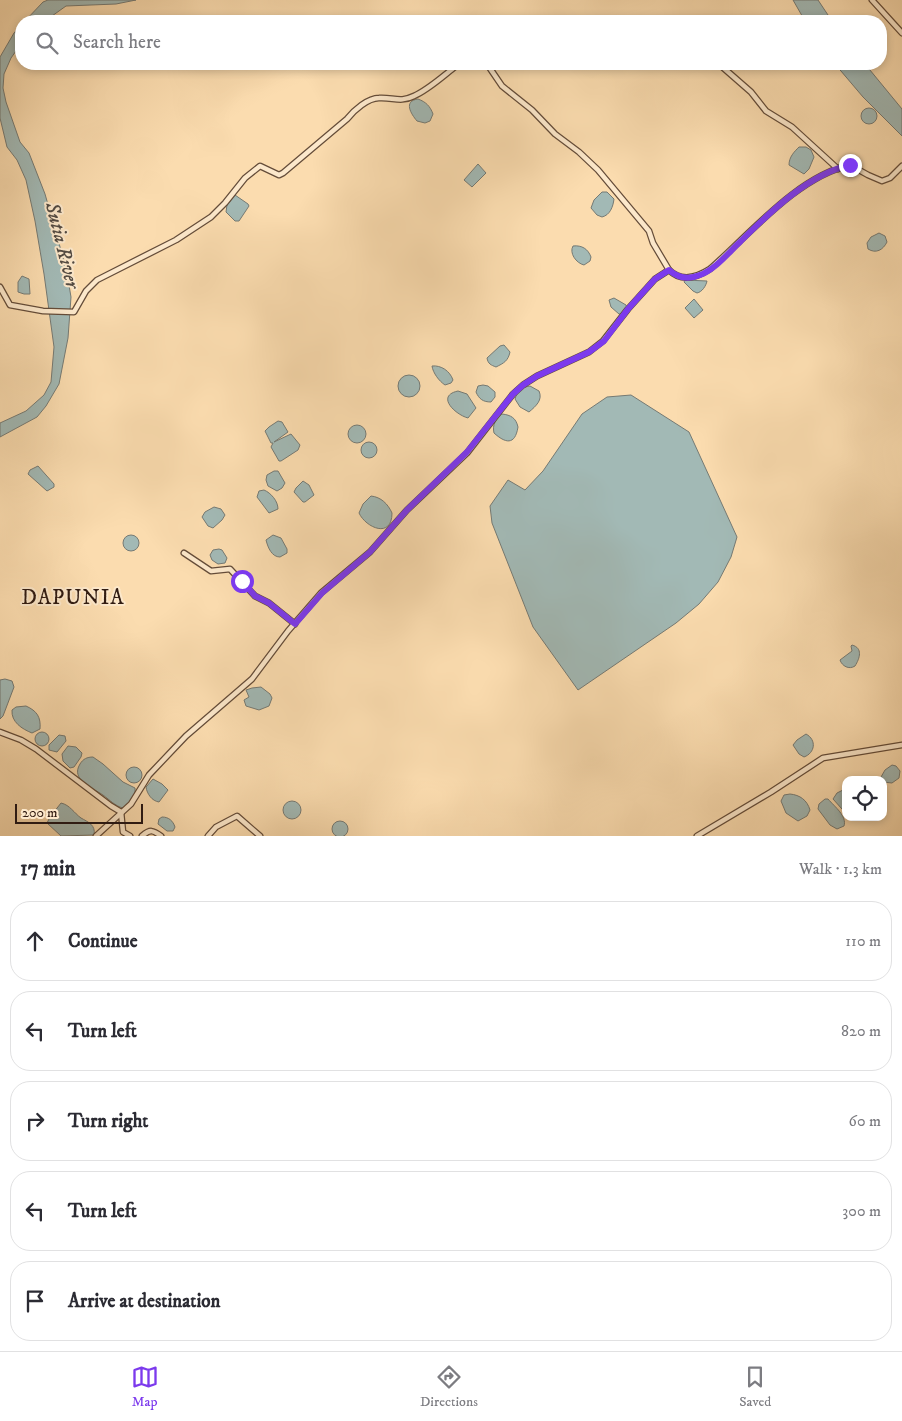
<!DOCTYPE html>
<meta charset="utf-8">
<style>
:root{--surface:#fff;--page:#f7f7f7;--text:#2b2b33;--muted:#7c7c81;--line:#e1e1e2;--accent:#7c3aed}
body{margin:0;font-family:"IM FELL DW Pica",serif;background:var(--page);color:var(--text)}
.controls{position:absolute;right:15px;bottom:15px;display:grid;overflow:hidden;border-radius:10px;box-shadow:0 2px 8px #0003}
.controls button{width:45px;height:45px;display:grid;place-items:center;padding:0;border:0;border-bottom:1px solid var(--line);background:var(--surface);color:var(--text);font:25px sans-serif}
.scale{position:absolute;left:15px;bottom:12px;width:128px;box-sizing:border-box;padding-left:5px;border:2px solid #311c12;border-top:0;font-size:14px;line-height:18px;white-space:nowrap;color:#311c12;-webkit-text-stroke:4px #fce8cb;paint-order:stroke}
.stop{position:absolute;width:15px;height:15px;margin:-11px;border:4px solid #7c3aed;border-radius:50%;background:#fff}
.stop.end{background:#7c3aed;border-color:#fff;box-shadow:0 1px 5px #0008}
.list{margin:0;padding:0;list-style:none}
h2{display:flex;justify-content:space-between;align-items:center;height:65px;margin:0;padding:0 20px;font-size:21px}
h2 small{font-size:16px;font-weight:400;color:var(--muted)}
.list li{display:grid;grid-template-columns:32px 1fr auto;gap:15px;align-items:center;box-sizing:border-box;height:80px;margin:0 10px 10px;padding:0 10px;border:1px solid var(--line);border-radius:20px}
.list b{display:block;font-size:19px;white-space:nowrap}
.list em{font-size:16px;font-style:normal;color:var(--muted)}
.icon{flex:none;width:28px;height:28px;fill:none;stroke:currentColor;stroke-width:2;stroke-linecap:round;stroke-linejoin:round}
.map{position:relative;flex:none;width:902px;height:836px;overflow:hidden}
.search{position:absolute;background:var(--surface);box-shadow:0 2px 8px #0003;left:15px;right:15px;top:15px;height:55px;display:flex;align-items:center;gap:12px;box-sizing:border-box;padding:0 18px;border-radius:20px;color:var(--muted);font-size:19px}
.sheet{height:515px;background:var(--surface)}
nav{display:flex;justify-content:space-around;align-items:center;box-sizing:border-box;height:70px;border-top:1px solid var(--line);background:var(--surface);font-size:14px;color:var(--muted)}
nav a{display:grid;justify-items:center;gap:2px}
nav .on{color:var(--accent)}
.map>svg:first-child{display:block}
.water{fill:#a2b9b5;stroke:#757a74}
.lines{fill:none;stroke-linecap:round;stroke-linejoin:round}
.minor-casing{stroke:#644c39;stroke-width:7}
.minor{stroke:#fce8cb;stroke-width:4.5}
.route{stroke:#7c3aed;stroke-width:6}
.labels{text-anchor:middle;stroke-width:4;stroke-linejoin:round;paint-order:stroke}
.water-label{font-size:20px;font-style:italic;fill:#534b43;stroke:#fce8cb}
.quarter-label{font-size:21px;letter-spacing:1px;fill:#311c12;stroke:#fce8cb}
</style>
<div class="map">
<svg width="902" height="836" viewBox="0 0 902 836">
<rect width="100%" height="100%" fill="#fbdcaf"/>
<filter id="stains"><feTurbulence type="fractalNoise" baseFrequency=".004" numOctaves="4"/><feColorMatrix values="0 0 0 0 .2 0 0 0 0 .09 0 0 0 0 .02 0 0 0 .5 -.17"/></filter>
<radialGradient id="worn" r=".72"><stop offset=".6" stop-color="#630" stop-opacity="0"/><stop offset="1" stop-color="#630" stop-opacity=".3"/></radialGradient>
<g class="water">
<path d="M48 0H136L116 4 66 6 45 21H25L43 2Z"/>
<path d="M793 0H818L832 21H805Z"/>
<path d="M21 25V44L11 58 4 74 3 88 6 102 20 142 29 153 45 194 66 268 71 297 68 338 59 384 46 406 37 417 0 437V423L26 411 44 395 51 382 54 347 44 274 35 221 26 180 17 160 7 147 0 118V57L14 33Z"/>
<path d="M835 64H865L902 109V136L863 97Z"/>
<path d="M418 99C426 102 430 106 433 114L430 121 425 123 417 121C411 114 403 101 418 99Z"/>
<circle cx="869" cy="116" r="8"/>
<path d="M799 147H806L811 150 814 157 809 169 804 174 789 165C789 157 794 152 799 147Z"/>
<path d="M478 164 486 173 472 187 464 180Z"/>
<path d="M602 192H607L614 199C613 207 610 215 602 217L597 215 591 208 594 200Z"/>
<path d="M235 195 248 204 249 206 239 221H235L226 212 227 205Z"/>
<path d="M879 233 885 236 887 242C883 250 876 254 868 249L867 243 871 237Z"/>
<path d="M573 246C582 245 588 249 591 257L590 261 584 265C576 263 569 253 573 246Z"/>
<path d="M22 276 29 279 30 294H24L18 292V282Z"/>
<path d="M685 280 707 281C706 286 702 292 697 293L693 291 684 282Z"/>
<path d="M614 298 626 305 627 308 623 314H619L611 307 609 300Z"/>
<path d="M694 299 703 310 694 318 685 308Z"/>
<path d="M504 345 510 352C508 361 504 363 496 367 491 365 488 364 487 358L500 346Z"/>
<path d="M432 366C441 365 450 371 453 380L451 383 445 385C439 381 433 373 432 366Z"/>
<circle cx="409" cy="386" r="11"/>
<path d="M483 385 488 386 495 392V397L491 402C483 402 479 399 476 392L478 386Z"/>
<path d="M530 386 539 391C543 400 536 406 529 412L520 407 515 399C517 392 522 387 530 386Z"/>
<path d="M458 391 467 394 476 408 468 418C456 415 435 396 458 391Z"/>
<path d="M631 395 689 432 737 537 731 557 718 582 699 604 676 623 578 690 533 627 492 523 490 506 508 480 525 490 543 471 582 414 607 397Z"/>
<path d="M502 414C511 415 516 418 518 427 515 446 505 443 494 433 492 425 496 418 502 414Z"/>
<path d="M278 421 282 422 288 432 274 442 291 434 300 445 298 450 281 461H279L271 447 273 443H271L265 431 269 427Z"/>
<circle cx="357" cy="434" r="9"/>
<circle cx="369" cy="450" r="8"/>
<path d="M38 466 54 484V487L47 491 28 474 30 470Z"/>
<path d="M274 471H278L285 483 282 488 277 491 268 486 266 480 267 475Z"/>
<path d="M303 481 309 485 314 495 305 502H303L294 492 296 488Z"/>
<path d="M264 490C271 493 278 501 278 509L269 513 257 497 259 491Z"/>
<path d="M371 496C381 497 388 504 392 513 392 539 366 528 359 513L363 504Z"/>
<path d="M214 507 221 509 225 515 222 520 213 528 208 526 202 517 205 512Z"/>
<path d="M273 535 281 538 287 549V553L280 557C272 557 268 548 266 540Z"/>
<circle cx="131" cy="543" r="8"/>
<path d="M219 549 222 550 227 558 225 563 218 564 212 560 210 555 213 550Z"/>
<path d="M852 645C863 648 860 658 855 666 849 670 842 666 840 660L852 651 851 646Z"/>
<path d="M5 679 12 681 14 687 3 716 0 719V680Z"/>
<path d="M261 687 270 694 272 698 269 706 259 710 246 706 244 700 249 697 246 690 252 688Z"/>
<path d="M26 706C37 711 41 717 40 729L32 733C22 729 11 722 12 710L16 707Z"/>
<circle cx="42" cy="739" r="7"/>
<path d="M806 734C817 740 815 753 804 757L799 754 793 745 797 740Z"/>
<path d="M59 735 65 736 66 741 57 752 49 750V745Z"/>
<path d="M68 746 76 747 82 753 81 757 74 767 70 768 63 761 62 754Z"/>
<path d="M93 757 103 764 123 782 135 788C136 796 131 804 123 808 115 806 110 800 103 795 93 788 70 780 80 764 83 759 87 757 93 757Z"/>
<path d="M892 765 896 766 900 771 899 778 892 783 883 782 881 777 885 770Z"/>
<circle cx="134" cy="775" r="8"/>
<path d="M153 779 162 784 168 790 159 802C152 801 147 794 146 787Z"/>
<path d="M843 790 846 791V809H842L833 799 837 793Z"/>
<path d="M790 794C800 795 807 800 810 810L807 816 798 821 786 813 781 801 784 795Z"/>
<path d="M825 799H828C835 807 847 816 844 826L837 829 830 825 818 809 819 804Z"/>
<circle cx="292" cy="810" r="9"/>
<path d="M61 803C70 805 74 813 81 818 88 822 96 825 94 835L61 836 47 823 50 817Z"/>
<path d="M162 817C169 817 173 821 175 827L173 831H167L158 824 159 819Z"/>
<circle cx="340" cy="829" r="8"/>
</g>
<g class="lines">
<defs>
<g id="minor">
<path d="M872 0 902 33"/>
<path d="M665 20 667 21"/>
<path d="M487 64 502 86 532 110 555 134 579 152 598 170 649 231 653 243 669 270"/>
<path d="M719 64 751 92 766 111 792 127 838 169"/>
<path d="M0 287 10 305 43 311 74 312 86 291 97 280 176 240 211 217 225 203 245 178 260 166 279 175 283 173 347 119C354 110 368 98 379 98 393 97 400 103 414 96 430 89 445 74 459 64"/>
<path d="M184 553 211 571 230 569 255 596 269 603 295 624"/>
<path d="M0 732 21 740 36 749 111 806 121 812 123 832 130 836"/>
<path d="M96 836 131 804 149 775 186 736 252 679 288 631 321 593 370 552 407 510 467 453 513 394 523 385 537 376 589 352 603 341 628 309 655 279 669 270C681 282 696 278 710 269 749 235 798 176 850 165L868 175 882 181 890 178 902 166"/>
<path d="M142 836C150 829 153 830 161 836"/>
<path d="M208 836 216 827 237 816 260 836"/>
<path d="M697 836 771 792 823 758 902 745"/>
</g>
</defs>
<use href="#minor" class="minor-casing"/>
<use href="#minor" class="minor"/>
</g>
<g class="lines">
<path class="route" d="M242 581 255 596 269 603 295 624 322 593 370 552 407 510 467 452 513 394 523 385 537 376 589 352 604 341 628 309 655 279 669 270C678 278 688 280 700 275 716 269 729 252 741 241 770 212 809 174 850 165"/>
</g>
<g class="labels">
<g class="water-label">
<text transform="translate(63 245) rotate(76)" y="7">Sutia River</text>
</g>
<g class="quarter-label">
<text x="73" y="604">DAPUNIA</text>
</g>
</g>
<rect width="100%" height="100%" filter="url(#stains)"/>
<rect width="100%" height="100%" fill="url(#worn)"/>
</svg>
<div class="controls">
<button><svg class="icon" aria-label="locate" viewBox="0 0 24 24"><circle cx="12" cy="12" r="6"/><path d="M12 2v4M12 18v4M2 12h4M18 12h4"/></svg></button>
</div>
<div class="scale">200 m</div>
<div class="stop" style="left:242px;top:581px"></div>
<div class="stop end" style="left:850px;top:165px"></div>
<div class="search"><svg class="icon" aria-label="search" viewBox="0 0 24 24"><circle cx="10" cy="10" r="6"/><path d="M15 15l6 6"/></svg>Search here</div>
</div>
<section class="sheet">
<h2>17 min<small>Walk · 1.3 km</small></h2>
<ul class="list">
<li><svg class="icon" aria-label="ahead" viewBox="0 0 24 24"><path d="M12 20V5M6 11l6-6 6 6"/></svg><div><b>Continue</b></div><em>110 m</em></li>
<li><svg class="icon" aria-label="left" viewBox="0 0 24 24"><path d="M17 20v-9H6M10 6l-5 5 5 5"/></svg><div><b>Turn left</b></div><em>820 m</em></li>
<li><svg class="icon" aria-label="right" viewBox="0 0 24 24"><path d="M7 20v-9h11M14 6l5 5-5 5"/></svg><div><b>Turn right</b></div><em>60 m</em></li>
<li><svg class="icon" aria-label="left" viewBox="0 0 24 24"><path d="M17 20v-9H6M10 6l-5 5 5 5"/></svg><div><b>Turn left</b></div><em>300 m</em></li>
<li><svg class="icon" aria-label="arrive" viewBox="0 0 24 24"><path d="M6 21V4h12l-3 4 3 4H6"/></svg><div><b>Arrive at destination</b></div></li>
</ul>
</section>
<nav>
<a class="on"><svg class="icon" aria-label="map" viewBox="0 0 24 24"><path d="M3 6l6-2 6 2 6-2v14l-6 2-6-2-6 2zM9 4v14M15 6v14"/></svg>Map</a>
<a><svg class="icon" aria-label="directions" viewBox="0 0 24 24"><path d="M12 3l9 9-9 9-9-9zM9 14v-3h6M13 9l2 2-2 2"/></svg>Directions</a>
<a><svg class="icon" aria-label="saved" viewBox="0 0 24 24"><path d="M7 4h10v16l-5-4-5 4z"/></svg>Saved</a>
</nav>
